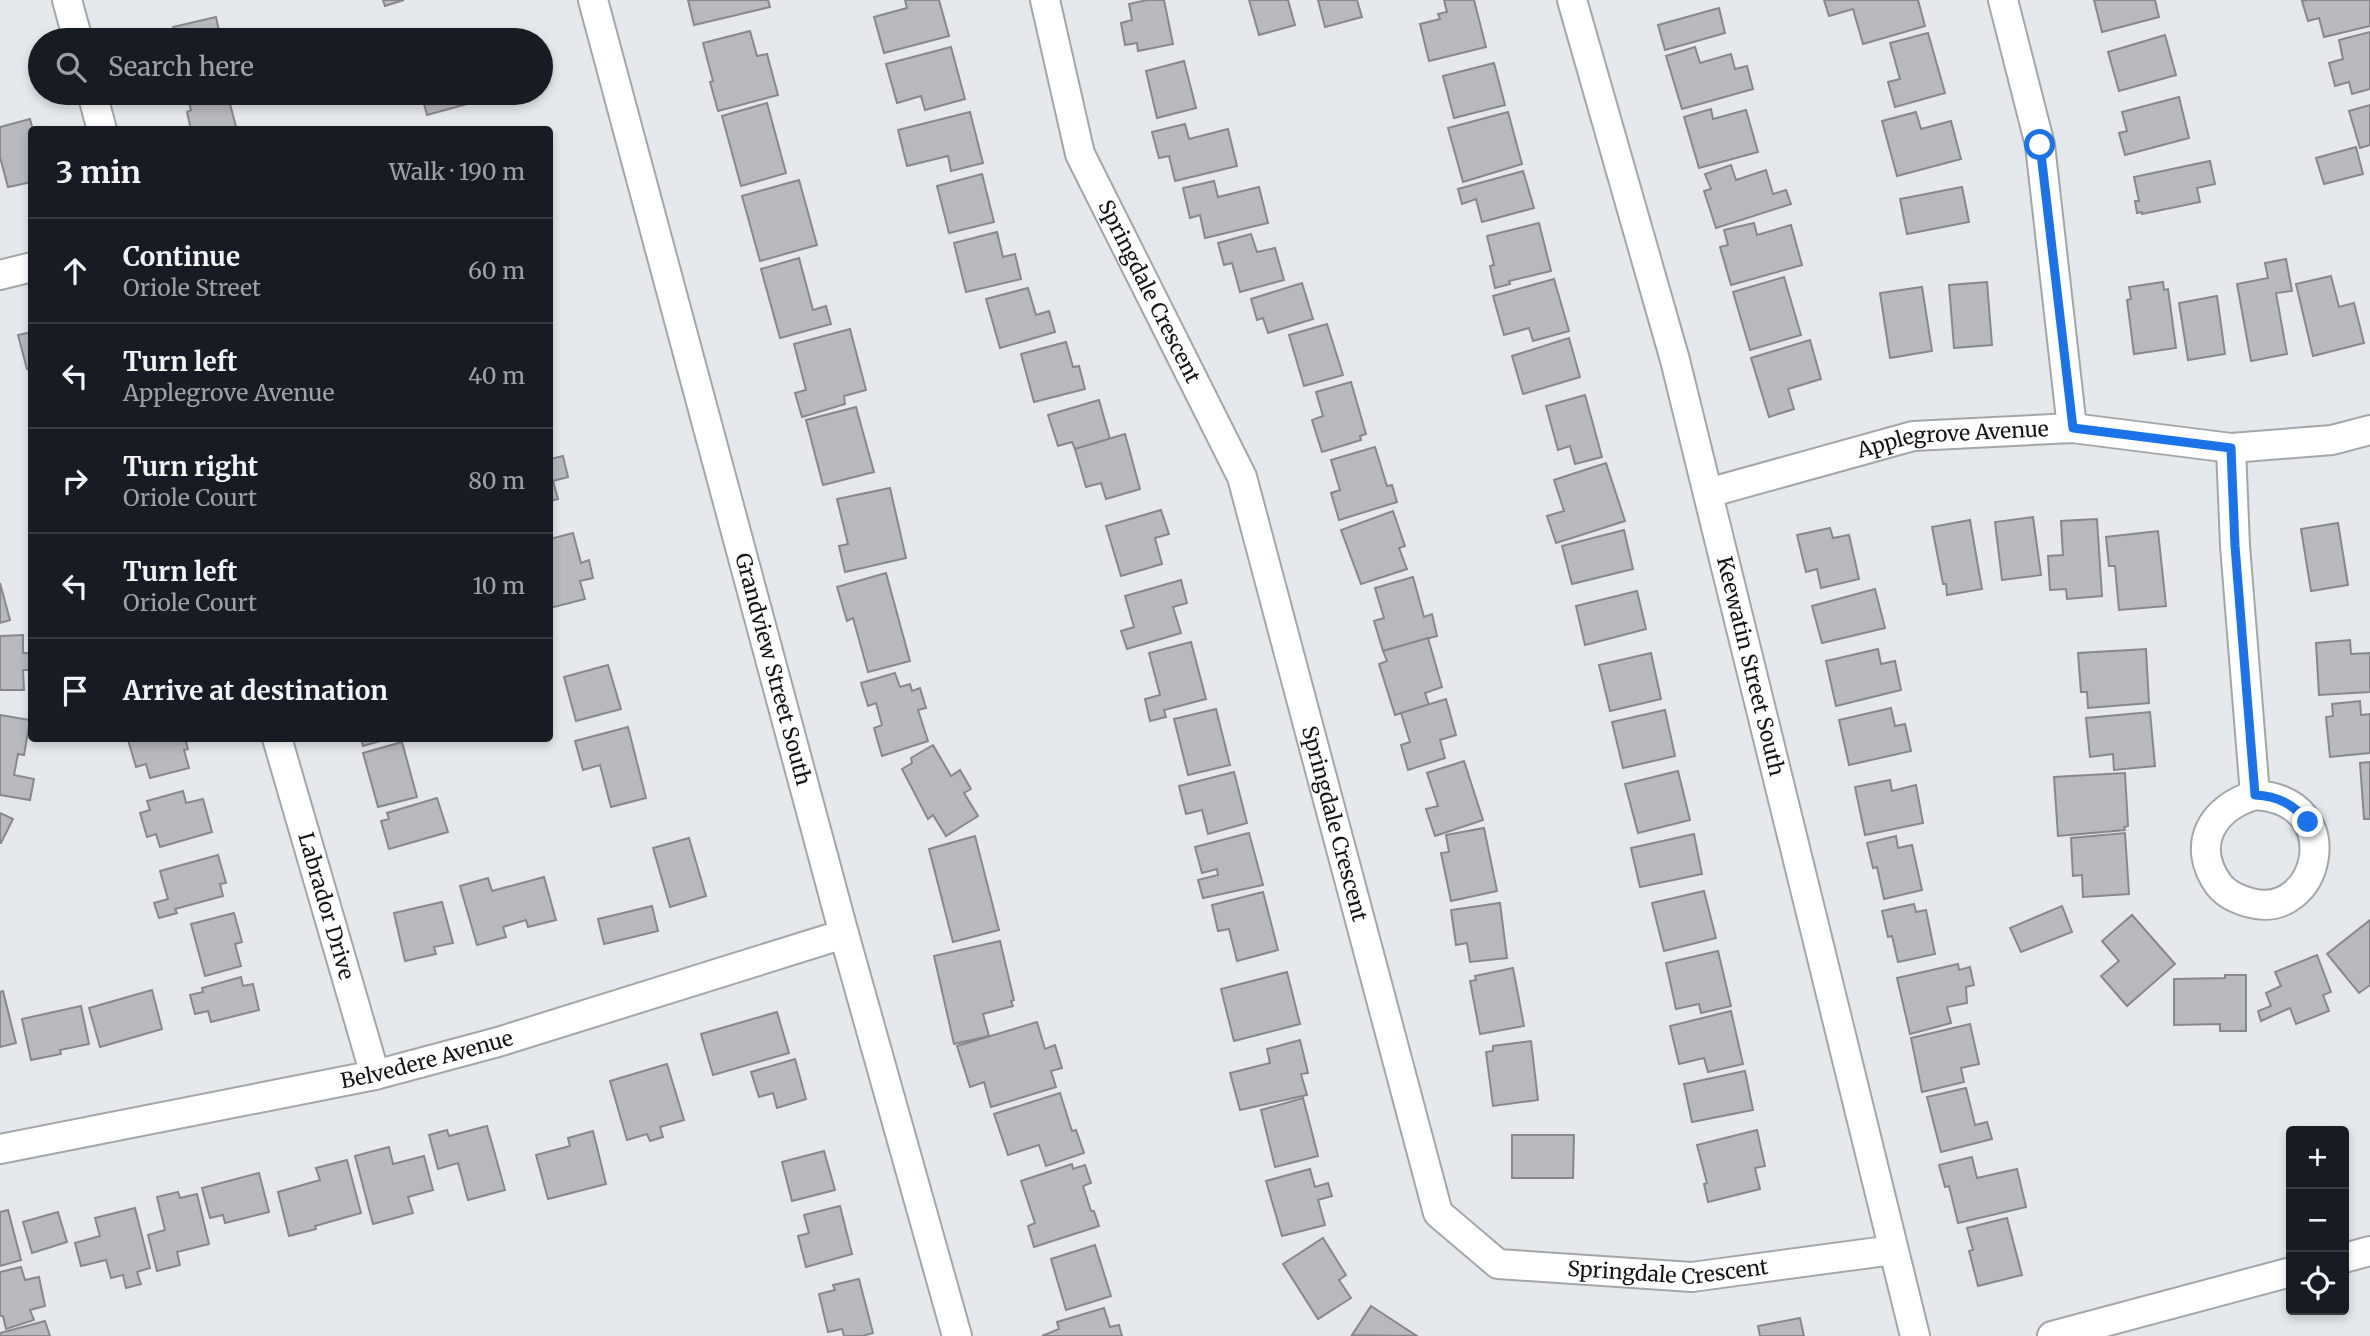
<!DOCTYPE html>
<meta charset="utf-8">
<style>
:root{--surface:#171b24;--page:#20242c;--text:#f1f3f6;--muted:#9ea1a6;--line:#363941}
body{margin:0;font-family:Merriweather,serif;background:var(--page);color:var(--text)}
.controls{position:absolute;right:21px;bottom:21px;display:grid;overflow:hidden;border-radius:7px;box-shadow:0 4px 10px #0003}
.controls button{width:63px;height:63px;display:grid;place-items:center;padding:0;border:0;border-bottom:2px solid var(--line);background:var(--surface);color:var(--text);font:35px sans-serif}
.stop{position:absolute;width:21px;height:21px;margin:-16px;border:5px solid #1a73e8;border-radius:50%;background:#fff}
.stop.end{background:#1a73e8;border-color:#fff;box-shadow:0 2px 7px #0008}
.list{margin:0;padding:0;list-style:none}
h2{display:flex;justify-content:space-between;align-items:center;height:91px;margin:0;padding:0 28px;font-size:30px}
h2 small{font-size:23px;font-weight:400;color:var(--muted)}
.list li{display:grid;grid-template-columns:46px 1fr auto;gap:21px;align-items:center;box-sizing:border-box;height:105px;padding:0 28px;border-top:2px solid var(--line)}
.list b{display:block;font-size:26px;white-space:nowrap}
.list p{margin:0;font-size:23px;white-space:nowrap;color:var(--muted)}
.list em{font-size:23px;font-style:normal;color:var(--muted)}
.icon{flex:none;width:38px;height:38px;fill:none;stroke:currentColor;stroke-width:2;stroke-linecap:round;stroke-linejoin:round}
.map{position:relative;flex:none;width:2370px;height:1336px;overflow:hidden}
.search{position:absolute;background:var(--surface);box-shadow:0 4px 10px #0003;left:28px;top:28px;width:525px;height:77px;display:flex;align-items:center;gap:18px;box-sizing:border-box;padding:0 24px;border-radius:38px;color:var(--muted);font-size:26px}
.panel{position:absolute;background:var(--surface);box-shadow:0 4px 10px #0003;left:28px;top:126px;width:525px;height:616px;border-radius:7px}
.map>svg:first-child{display:block}
.building{fill:#b8b9bd;stroke:#87888c;stroke-width:2}
.lines{fill:none;stroke-linecap:round;stroke-linejoin:round}
.minor-casing{stroke:#a2a6a8;stroke-width:32}
.minor{stroke:#fff;stroke-width:28}
.route{stroke:#1a73e8;stroke-width:9}
.labels{text-anchor:middle;stroke-width:7;stroke-linejoin:round;paint-order:stroke}
.street-label{font-size:21px;fill:#131515;stroke:#e5e9ec}
</style>
<div class="map">
<svg width="2370" height="1336" viewBox="0 0 2370 1336">
<rect width="100%" height="100%" fill="#e5e9ec"/>
<g class="building">
<path d="M383 0H404L385 6Z"/>
<path d="M688 0H768L770 7 694 25Z"/>
<path d="M905 0H939L949 36 884 53 874 17 907 8Z"/>
<path d="M1147 0H1164L1173 44 1138 51 1137 43 1125 45 1121 23 1132 20 1129 4Z"/>
<path d="M1249 0H1288L1295 25 1259 35Z"/>
<path d="M1318 0H1357L1362 17 1325 27Z"/>
<path d="M1444 0H1474L1486 47 1429 61 1420 24 1440 19 1438 14 1447 12Z"/>
<path d="M1824 0H1918L1925 26 1863 44 1853 9 1829 16Z"/>
<path d="M2094 0H2155L2159 17 2102 32Z"/>
<path d="M2308 0H2370V26L2324 37 2319 18 2308 21 2302 1Z"/>
<path d="M1719 8 1725 33 1665 50 1658 25Z"/>
<path d="M216 17 221 40H176L173 27Z"/>
<path d="M750 31 757 56 767 54 778 95 718 111 710 82 713 81 703 43Z"/>
<path d="M2370 32V89L2352 94 2349 82 2335 86 2329 63 2343 59 2339 40Z"/>
<path d="M1928 33 1945 93 1895 107 1888 82 1900 79 1890 43Z"/>
<path d="M2165 35 2176 75 2119 91 2108 52Z"/>
<path d="M951 47 965 99 925 110 921 96 897 103 886 64Z"/>
<path d="M1695 47 1700 63 1731 54 1735 69 1747 66 1753 89 1682 109 1666 56Z"/>
<path d="M1184 61 1196 108 1157 118 1146 71Z"/>
<path d="M1494 63 1505 105 1454 118 1443 76Z"/>
<path d="M186 93H227L237 130H191L187 112 191 110Z"/>
<path d="M421 93H464L467 104 427 115Z"/>
<path d="M2179 97 2189 138 2125 155 2119 133 2127 131 2122 112Z"/>
<path d="M767 103 786 173 741 186 722 116Z"/>
<path d="M2370 105V145L2360 148 2349 111Z"/>
<path d="M1711 109 1713 119 1746 110 1758 152 1699 168 1684 117Z"/>
<path d="M970 112 983 163 951 171 948 156 907 166 898 130Z"/>
<path d="M1508 112 1522 164 1463 182 1448 128Z"/>
<path d="M1916 112 1921 129 1951 121 1961 159 1897 176 1882 121Z"/>
<path d="M30 119 33 130 32 182 8 187 0 157V127Z"/>
<path d="M1185 124 1189 139 1228 129 1237 166 1175 181 1169 156 1159 158 1152 132Z"/>
<path d="M2356 147 2363 174 2324 184 2316 158Z"/>
<path d="M2210 161 2215 184 2197 188 2200 202 2142 214V212L2137 213 2135 201H2139L2134 177Z"/>
<path d="M1731 165 1736 180 1766 170 1773 194 1786 190 1791 204 1716 228 1704 191 1711 189 1705 174Z"/>
<path d="M1523 171 1534 208 1482 222 1476 199 1462 204 1458 189Z"/>
<path d="M982 174 994 222 949 233 937 186Z"/>
<path d="M799 180 817 245 760 261 742 196Z"/>
<path d="M1214 181 1218 197 1259 187 1268 223 1205 238 1200 215 1190 218 1183 188Z"/>
<path d="M1962 187 1969 222 1907 234 1900 199Z"/>
<path d="M1539 223 1551 271 1509 281 1510 284 1495 288 1490 266 1494 265 1487 236Z"/>
<path d="M1754 223 1757 235 1791 225 1802 265 1731 285 1720 247 1728 245 1724 230Z"/>
<path d="M997 232 1003 257 1015 254 1021 279 966 292 954 243Z"/>
<path d="M1251 234 1257 252 1275 248 1284 280 1240 292 1232 263 1224 265 1218 243Z"/>
<path d="M799 258 813 310 826 306 831 324 780 338 761 269Z"/>
<path d="M2286 259 2292 291 2276 293 2287 354 2251 361 2237 284 2268 278 2265 263Z"/>
<path d="M2331 276 2339 307 2354 303 2364 343 2313 356 2296 284Z"/>
<path d="M1784 277 1801 335 1750 350 1733 292Z"/>
<path d="M1554 279 1569 331 1533 341 1529 328 1504 335 1493 296Z"/>
<path d="M1987 282 1992 345 1954 348 1949 285Z"/>
<path d="M2163 282 2164 290 2168 289 2176 348 2134 354 2127 300 2131 299 2129 287Z"/>
<path d="M1302 283 1313 319 1268 333 1263 318 1257 320 1251 299Z"/>
<path d="M1922 287 1932 351 1890 358 1880 293Z"/>
<path d="M1028 288 1036 315 1049 311 1055 332 1000 348 986 299Z"/>
<path d="M2217 296 2225 354 2188 360 2179 303Z"/>
<path d="M1327 324 1343 375 1304 386 1289 335Z"/>
<path d="M850 329 866 390 844 396 845 404 802 417 795 393 806 390 794 344Z"/>
<path d="M32 332V368L27 369 18 335Z"/>
<path d="M1569 338 1580 377 1523 394 1512 356Z"/>
<path d="M1810 340 1821 379 1788 389 1794 409 1769 417 1751 358Z"/>
<path d="M1066 342 1073 367 1079 366 1085 389 1034 402 1021 354Z"/>
<path d="M1351 382 1366 434 1360 436 1361 440 1322 452 1312 420 1323 416 1316 392Z"/>
<path d="M1585 395 1602 457 1575 464 1570 446 1558 450 1546 406Z"/>
<path d="M1099 400 1110 439 1075 449 1072 442 1058 446 1048 415Z"/>
<path d="M856 407 874 472 823 485 806 420Z"/>
<path d="M1125 434 1140 489 1106 499 1101 483 1086 487 1075 449Z"/>
<path d="M1375 447 1387 486 1392 485 1397 502 1339 520 1331 493 1340 490 1331 460Z"/>
<path d="M563 456 568 477 553 481 558 499 550 501V459Z"/>
<path d="M1606 463 1625 521 1556 543 1547 516 1564 511 1554 480Z"/>
<path d="M890 488 906 558 845 572 839 546 848 544 837 499Z"/>
<path d="M1161 510 1169 534 1155 538 1162 564 1121 576 1106 526Z"/>
<path d="M1393 511 1405 546 1399 548 1407 569 1361 584 1341 530Z"/>
<path d="M2033 517 2041 575 2002 580 1995 522Z"/>
<path d="M2097 519 2102 596 2067 599 2066 589 2050 590 2048 556 2063 555 2061 521Z"/>
<path d="M1970 520 1982 589 1947 595 1946 584H1943L1932 527Z"/>
<path d="M2338 523 2348 585 2311 591 2301 529Z"/>
<path d="M1830 528 1833 538 1849 535 1859 579 1821 588 1817 569 1806 572 1797 535Z"/>
<path d="M1624 530 1633 569 1572 584 1562 546Z"/>
<path d="M2158 531 2166 606 2119 610 2115 566H2109L2106 537Z"/>
<path d="M573 533 581 563 589 560 593 578 580 581 585 599 550 608V539Z"/>
<path d="M886 573 910 661 868 672 853 618 847 621 837 587Z"/>
<path d="M1413 577 1424 617 1432 614 1437 636 1383 651 1374 621 1384 618 1375 588Z"/>
<path d="M1181 580 1187 603 1173 607 1181 633 1127 649 1121 631 1134 627 1125 596Z"/>
<path d="M0 583 10 620 0 623Z"/>
<path d="M1875 589 1885 628 1822 643 1812 606Z"/>
<path d="M1637 591 1646 629 1585 645 1576 606Z"/>
<path d="M23 635V653H32V670H23L24 690H0V636Z"/>
<path d="M1428 638 1442 687 1425 693 1429 705 1395 715 1379 664 1387 661 1383 651Z"/>
<path d="M2350 640 2351 654 2370 653V692L2319 695 2316 643Z"/>
<path d="M1191 642 1206 699 1164 710 1166 717 1150 721 1145 699 1160 695 1149 653Z"/>
<path d="M1878 649 1881 664 1895 661 1901 690 1836 706 1826 661Z"/>
<path d="M2146 649 2149 703 2088 708 2087 692H2081L2078 653Z"/>
<path d="M1651 653 1661 699 1610 711 1599 665Z"/>
<path d="M608 665 621 709 576 721 564 677Z"/>
<path d="M895 673 900 687 910 684 912 691 920 688 926 708 918 710 928 741 882 756 874 728 882 725 876 703 868 706 861 683Z"/>
<path d="M1446 699 1456 735 1440 740 1445 758 1408 770 1401 745 1410 742 1401 713Z"/>
<path d="M2360 701 2361 715 2370 714V753L2330 757 2326 717 2333 716 2332 704Z"/>
<path d="M1891 708 1895 726 1905 724 1911 751 1849 765 1839 720Z"/>
<path d="M1216 709 1230 765 1188 775 1174 719Z"/>
<path d="M1665 710 1675 756 1623 768 1612 722Z"/>
<path d="M2150 712 2155 766 2114 770 2113 754 2090 757 2086 718Z"/>
<path d="M0 715 30 720 24 755 18 754 14 775 34 779 30 800 0 795Z"/>
<path d="M628 727 646 798 611 807 600 765 583 770 575 741Z"/>
<path d="M133 738H185L188 749 184 750 189 768 150 778 146 764 136 767 128 740Z"/>
<path d="M361 738H390L363 746Z"/>
<path d="M402 742 417 797 378 807 363 753Z"/>
<path d="M933 745 951 776 960 770 971 789 964 793 978 816 946 836 933 815 928 819 902 769 912 763 911 758Z"/>
<path d="M1464 761 1483 820 1435 836 1426 809 1438 806 1427 773Z"/>
<path d="M2370 762V819H2364L2360 763Z"/>
<path d="M1678 771 1690 820 1638 833 1625 784Z"/>
<path d="M1234 772 1247 823 1208 834 1202 810 1186 814 1179 786Z"/>
<path d="M2125 773 2128 826 2124 827 2125 830 2058 836 2054 777Z"/>
<path d="M1890 780 1892 791 1916 785 1923 823 1865 835 1855 787Z"/>
<path d="M183 791 186 803 203 799 212 832 160 847 156 834 147 837 140 813 150 810 147 801Z"/>
<path d="M437 798 448 832 389 849 381 821 389 819 387 813Z"/>
<path d="M0 813 13 819 1 843H0Z"/>
<path d="M1484 828 1497 891 1451 901 1441 853 1449 852 1446 835Z"/>
<path d="M1249 833 1263 885 1203 898 1198 880 1218 875 1217 869 1202 873 1195 847Z"/>
<path d="M2125 833 2129 894 2083 897 2082 875 2073 876 2071 838Z"/>
<path d="M1694 834 1702 874 1640 887 1631 848Z"/>
<path d="M975 836 999 930 953 942 929 849Z"/>
<path d="M1896 836 1898 848 1912 845 1922 890 1884 899 1877 867 1873 868 1867 843Z"/>
<path d="M689 838 706 896 670 907 653 848Z"/>
<path d="M218 855 226 883 220 884 223 896 175 909 177 913 159 918 154 903 168 899 160 871Z"/>
<path d="M544 877 556 920 528 927 526 920 503 927 506 937 477 945 460 886 488 878 492 891Z"/>
<path d="M1704 891 1716 938 1664 951 1652 903Z"/>
<path d="M1263 892 1278 950 1237 961 1229 929 1218 931 1212 905Z"/>
<path d="M442 902 453 943 434 947 436 954 405 961 394 913Z"/>
<path d="M1500 903 1507 958 1470 962 1467 943 1456 945 1451 910Z"/>
<path d="M1914 904 1916 912 1926 910 1935 954 1898 962 1892 936 1888 937 1882 911Z"/>
<path d="M652 906 658 931 604 944 598 919Z"/>
<path d="M2062 906 2072 932 2021 952 2010 928Z"/>
<path d="M234 913 242 942 235 944 241 966 205 976 191 924Z"/>
<path d="M2132 915 2175 964 2127 1006 2101 976 2119 961 2102 941Z"/>
<path d="M2370 920V985L2359 993 2327 954Z"/>
<path d="M1000 941 1014 1000 1011 1001 1013 1006 983 1014 989 1036 954 1044 934 956Z"/>
<path d="M1718 951 1731 1006 1701 1013 1699 1004 1676 1009 1666 963Z"/>
<path d="M2317 955 2331 992 2323 995 2329 1011 2296 1024 2290 1008 2261 1021 2258 1011 2271 1006 2266 993 2281 986 2275 972Z"/>
<path d="M1958 964 1959 970 1970 967 1974 985 1966 987 1967 1003 1947 1007 1951 1023 1910 1034 1897 978Z"/>
<path d="M1513 968 1524 1026 1480 1034 1470 981 1476 980 1475 976Z"/>
<path d="M1287 972 1300 1024 1234 1041 1221 989Z"/>
<path d="M2225 975H2246V1031H2220V1024L2174 1025V979L2225 978Z"/>
<path d="M241 977 243 986 253 984 259 1010 211 1022 208 1011 195 1014 190 995 203 992 202 988Z"/>
<path d="M152 990 162 1029 100 1047 89 1008Z"/>
<path d="M3 991 16 1043 0 1047V992Z"/>
<path d="M81 1006 89 1044 60 1050 61 1054 31 1060 22 1019Z"/>
<path d="M1731 1011 1743 1064 1708 1072 1704 1058 1679 1064 1670 1026Z"/>
<path d="M777 1012 789 1053 713 1075 701 1034Z"/>
<path d="M1037 1022 1045 1049 1055 1045 1062 1068 1051 1071 1056 1087 991 1107 984 1082 970 1087 957 1046Z"/>
<path d="M1970 1024 1979 1064 1961 1068 1964 1082 1922 1092 1911 1038Z"/>
<path d="M1300 1040 1308 1073 1301 1074 1307 1095 1240 1110 1230 1073 1270 1063 1267 1049Z"/>
<path d="M1531 1041 1538 1100 1493 1106 1486 1052 1493 1051V1046Z"/>
<path d="M795 1059 806 1099 777 1108 773 1093 759 1097 751 1072Z"/>
<path d="M667 1064 684 1120 660 1127 663 1137 650 1141 647 1134 627 1140 610 1081Z"/>
<path d="M1745 1071 1753 1110 1692 1122 1684 1084Z"/>
<path d="M1966 1088 1975 1125 1987 1122 1992 1139 1941 1152 1927 1097Z"/>
<path d="M1060 1093 1072 1131 1076 1130 1084 1153 1046 1166 1039 1145 1008 1155 994 1114Z"/>
<path d="M1303 1098 1318 1156 1275 1167 1261 1110Z"/>
<path d="M487 1126 505 1190 468 1200 458 1163 438 1169 429 1135 447 1130 449 1136Z"/>
<path d="M1757 1130 1765 1166 1755 1168 1760 1189 1708 1202 1704 1184 1707 1183 1697 1145Z"/>
<path d="M593 1131 606 1184 548 1199 536 1155 570 1146 568 1138Z"/>
<path d="M1512 1135H1574L1573 1178H1512Z"/>
<path d="M389 1147 393 1164 424 1156 433 1190 408 1197 413 1213 373 1224 355 1156Z"/>
<path d="M824 1151 835 1190 792 1201 782 1162Z"/>
<path d="M1972 1157 1977 1178 2017 1169 2026 1207 1958 1223 1949 1186 1945 1187 1939 1165Z"/>
<path d="M347 1160 361 1213 315 1226 316 1229 289 1236 278 1192 320 1180 316 1168Z"/>
<path d="M1072 1164 1073 1169 1085 1165 1091 1183 1083 1186 1091 1211H1094L1099 1226 1034 1247 1028 1226 1035 1223 1021 1181Z"/>
<path d="M1310 1169 1315 1187 1328 1183 1332 1196 1318 1200 1325 1225 1282 1236 1266 1181Z"/>
<path d="M259 1173 269 1212 225 1223 223 1215 210 1218 202 1188Z"/>
<path d="M178 1192 180 1198 197 1194 209 1244 177 1252 180 1265 157 1271 148 1235 165 1230 157 1197Z"/>
<path d="M840 1206 852 1254 806 1267 798 1236 809 1233 804 1215Z"/>
<path d="M135 1208 150 1268 137 1272 141 1284 126 1288 123 1275 111 1278 106 1260 81 1266 75 1243 100 1236 95 1218Z"/>
<path d="M8 1210 21 1260 0 1266V1212Z"/>
<path d="M58 1212 67 1242 32 1253 23 1222Z"/>
<path d="M2007 1218 2022 1275 1978 1286 1969 1251 1973 1250 1967 1228Z"/>
<path d="M1323 1238 1346 1275 1339 1280 1351 1298 1318 1319 1283 1264Z"/>
<path d="M1095 1245 1111 1296 1066 1310 1051 1259Z"/>
<path d="M21 1267 25 1280 39 1277 45 1306 30 1310 34 1320 6 1329 3 1316H0V1272Z"/>
<path d="M859 1279 873 1333 862 1336H844L842 1329 828 1332 819 1294 835 1290 833 1285Z"/>
<path d="M1371 1306 1417 1336 1352 1335Z"/>
<path d="M1104 1308 1110 1327 1119 1325 1122 1336H1042L1059 1329 1057 1322Z"/>
<path d="M1800 1318 1804 1336H1760L1758 1326Z"/>
<path d="M45 1321 50 1336H0V1333Z"/>
</g>
<g class="lines">
<defs>
<g id="minor">
<path d="M67 0 78 40"/>
<path id="s1" d="M593 0 844 934 957 1336"/>
<path id="s2" d="M1045 0 1080 154 1242 477 1438 1213 1498 1264 1692 1277 1893 1250"/>
<path id="s3" d="M1572 0 1675 360 1915 1336"/>
<path d="M2003 0 2040 145 2072 428"/>
<path d="M92 93 102 130"/>
<path d="M0 275 32 267"/>
<path d="M2231 448 2235 546 2255 795C2350 801 2318 921 2251 903 2239 900 2227 895 2219 885 2190 845 2212 808 2255 795"/>
<path id="s4" d="M1708 493 1913 436 2072 428 2231 448 2332 440 2370 430"/>
<path id="s5" d="M277 738 375 1075"/>
<path id="s6" d="M0 1149 375 1075 498 1042 844 934"/>
<path d="M2344 1258 2370 1251"/>
<path d="M2052 1336 2291 1272"/>
</g>
</defs>
<use href="#minor" class="minor-casing"/>
<use href="#minor" class="minor"/>
</g>
<g class="lines">
<path class="route" d="M2040 145 2073 428 2231 448 2235 546 2255 795C2278 796 2293 804 2308 822"/>
</g>
<g class="labels">
<g class="street-label">
<text dy="7" stroke="none"><textPath href="#s2" startOffset="312">Springdale Crescent</textPath></text>
<text dy="7" stroke="none"><textPath href="#s4" startOffset="252">Applegrove Avenue</textPath></text>
<text dy="7" stroke="none"><textPath href="#s3" startOffset="690">Keewatin Street South</textPath></text>
<text dy="7" stroke="none"><textPath href="#s1" startOffset="693">Grandview Street South</textPath></text>
<text dy="7" stroke="none"><textPath href="#s2" startOffset="878">Springdale Crescent</textPath></text>
<text dy="7" stroke="none"><textPath href="#s5" startOffset="175">Labrador Drive</textPath></text>
<text dy="7" stroke="none"><textPath href="#s6" startOffset="436">Belvedere Avenue</textPath></text>
<text dy="7" stroke="none"><textPath href="#s2" startOffset="1530">Springdale Crescent</textPath></text>
</g>
</g>
</svg>
<div class="controls">
<button>+</button>
<button>−</button>
<button><svg class="icon" aria-label="locate" viewBox="0 0 24 24"><circle cx="12" cy="12" r="6"/><path d="M12 2v4M12 18v4M2 12h4M18 12h4"/></svg></button>
</div>
<div class="stop" style="left:2040px;top:145px"></div>
<div class="stop end" style="left:2308px;top:822px"></div>
<div class="search"><svg class="icon" aria-label="search" viewBox="0 0 24 24"><circle cx="10" cy="10" r="6"/><path d="M15 15l6 6"/></svg>Search here</div>
<section class="panel">
<h2>3 min<small>Walk · 190 m</small></h2>
<ul class="list">
<li><svg class="icon" aria-label="ahead" viewBox="0 0 24 24"><path d="M12 20V5M6 11l6-6 6 6"/></svg><div><b>Continue</b><p>Oriole Street</p></div><em>60 m</em></li>
<li><svg class="icon" aria-label="left" viewBox="0 0 24 24"><path d="M17 20v-9H6M10 6l-5 5 5 5"/></svg><div><b>Turn left</b><p>Applegrove Avenue</p></div><em>40 m</em></li>
<li><svg class="icon" aria-label="right" viewBox="0 0 24 24"><path d="M7 20v-9h11M14 6l5 5-5 5"/></svg><div><b>Turn right</b><p>Oriole Court</p></div><em>80 m</em></li>
<li><svg class="icon" aria-label="left" viewBox="0 0 24 24"><path d="M17 20v-9H6M10 6l-5 5 5 5"/></svg><div><b>Turn left</b><p>Oriole Court</p></div><em>10 m</em></li>
<li><svg class="icon" aria-label="arrive" viewBox="0 0 24 24"><path d="M6 21V4h12l-3 4 3 4H6"/></svg><div><b>Arrive at destination</b></div></li>
</ul>
</section>
</div>
